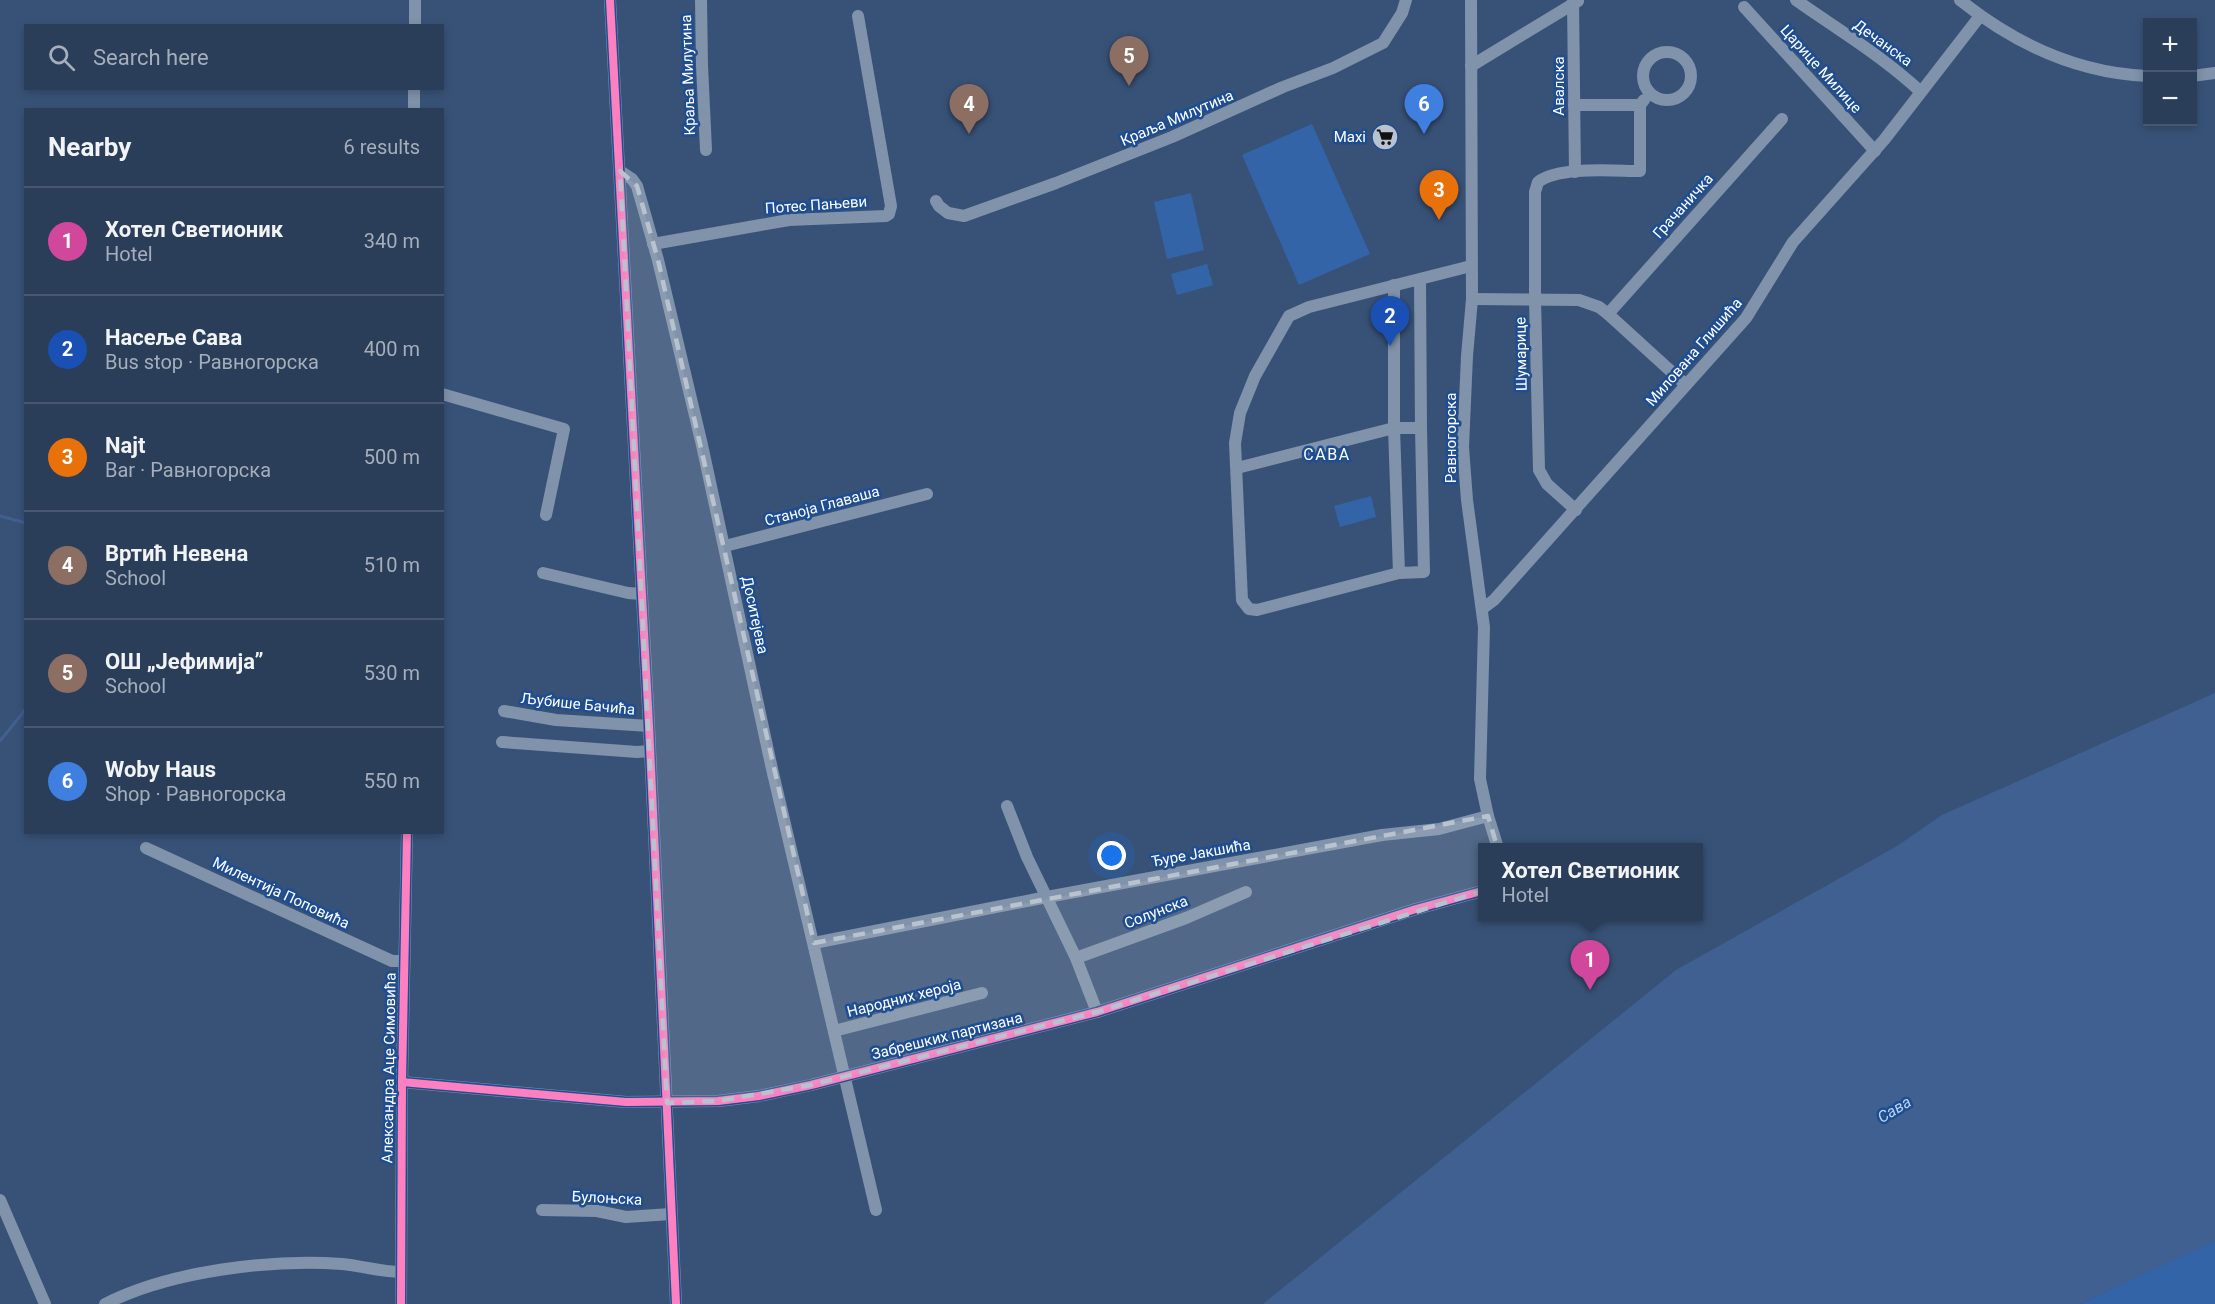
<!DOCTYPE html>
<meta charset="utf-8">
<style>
:root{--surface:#2a3e59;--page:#364962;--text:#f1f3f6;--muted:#a5aeba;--line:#46576f;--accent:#b9c2cf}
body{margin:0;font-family:Roboto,sans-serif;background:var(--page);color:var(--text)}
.controls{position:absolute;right:18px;top:18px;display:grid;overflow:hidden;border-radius:0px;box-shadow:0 3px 9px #0003}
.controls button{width:54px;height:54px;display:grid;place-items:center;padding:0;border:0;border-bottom:2px solid var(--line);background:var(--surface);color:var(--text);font:30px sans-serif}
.you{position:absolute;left:1112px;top:856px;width:21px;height:21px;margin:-15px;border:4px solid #fff;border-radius:50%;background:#1a73e8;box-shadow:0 0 0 9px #1a73e833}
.badge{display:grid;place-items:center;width:39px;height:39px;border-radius:50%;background:var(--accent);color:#fff;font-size:20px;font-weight:700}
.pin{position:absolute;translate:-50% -50px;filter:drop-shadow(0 2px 3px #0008)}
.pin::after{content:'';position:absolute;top:32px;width:21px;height:18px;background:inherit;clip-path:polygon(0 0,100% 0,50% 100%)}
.popup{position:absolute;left:1478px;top:843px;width:225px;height:78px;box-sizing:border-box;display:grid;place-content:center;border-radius:0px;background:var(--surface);filter:drop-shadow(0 2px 4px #0005);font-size:20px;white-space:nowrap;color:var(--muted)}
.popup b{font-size:22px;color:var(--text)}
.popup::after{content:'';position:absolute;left:50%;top:100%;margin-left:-12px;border:12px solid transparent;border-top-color:var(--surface)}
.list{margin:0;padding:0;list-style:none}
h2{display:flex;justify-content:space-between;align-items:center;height:78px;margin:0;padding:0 24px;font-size:26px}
h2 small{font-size:20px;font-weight:400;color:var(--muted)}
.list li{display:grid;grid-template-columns:39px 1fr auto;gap:18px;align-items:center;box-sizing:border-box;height:108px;padding:0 24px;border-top:2px solid var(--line)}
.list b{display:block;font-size:22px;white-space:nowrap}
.list p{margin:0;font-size:20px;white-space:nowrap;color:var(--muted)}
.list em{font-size:20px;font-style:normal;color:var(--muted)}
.icon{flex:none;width:33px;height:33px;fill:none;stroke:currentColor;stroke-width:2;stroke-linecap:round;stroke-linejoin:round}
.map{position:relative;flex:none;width:2215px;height:1304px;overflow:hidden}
.search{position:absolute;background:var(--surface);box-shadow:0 3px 9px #0003;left:24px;top:24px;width:420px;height:66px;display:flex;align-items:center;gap:15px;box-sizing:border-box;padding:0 21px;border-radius:0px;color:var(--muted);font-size:22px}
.panel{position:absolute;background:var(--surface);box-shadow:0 3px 9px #0003;left:24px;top:108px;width:420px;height:726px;border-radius:0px}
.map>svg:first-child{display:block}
.green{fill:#3364a7}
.water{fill:#3f6090}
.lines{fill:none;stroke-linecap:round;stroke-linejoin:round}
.stream{stroke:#3f6090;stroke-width:3}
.minor{stroke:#8093aa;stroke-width:12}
.cycleway-casing{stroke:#1e4e91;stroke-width:11}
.cycleway{stroke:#ff80c0;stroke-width:8}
.marked{fill:#b9c2cf;fill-opacity:0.2;stroke:#b9c2cf;stroke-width:4.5;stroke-dasharray:12 8;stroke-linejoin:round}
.labels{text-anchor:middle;stroke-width:5;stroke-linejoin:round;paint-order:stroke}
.street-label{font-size:15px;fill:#fff;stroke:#1e4e91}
.poi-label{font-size:15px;fill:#fff;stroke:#1e4e91;text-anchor:end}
.neighbourhood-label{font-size:16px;letter-spacing:1.5px;fill:#fff;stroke:#1e4e91}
.water-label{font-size:16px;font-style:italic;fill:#bbd4f4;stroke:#1e4e91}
</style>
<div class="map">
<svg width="2215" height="1304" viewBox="0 0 2215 1304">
<rect width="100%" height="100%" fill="#385277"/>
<g class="green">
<path d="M1312 124 1370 254 1299 285 1242 155Z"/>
<path d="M1191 193 1204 250 1167 259 1154 202Z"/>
<path d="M1207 264 1213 285 1177 295 1171 274Z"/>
<path d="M1371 496 1376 517 1340 527 1334 506Z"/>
<path d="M2215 1241V1304H2080L2202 1246Z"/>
</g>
<path class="water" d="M2215 693V1241L2080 1304H1263L1676 970 1897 846 1942 815Z"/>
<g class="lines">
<g class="stream">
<path d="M0 516 26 523"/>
<path d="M0 741 26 709"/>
</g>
<g class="minor">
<path d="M610 0 649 726 676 1304"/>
<path d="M701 0 702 65 706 150"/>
<path d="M1471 0 1472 299 1467 356 1463 447 1467 500 1484 627 1480 779 1488 816 1498 848"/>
<path d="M1573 0 1575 172"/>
<path d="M1796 0C1840 31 1881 55 1921 92"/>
<path d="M1960 0C2015 44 2076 73 2148 76"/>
<path d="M1744 7 1875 151"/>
<path d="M415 26V0"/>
<circle cx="1667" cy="76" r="24"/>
<path d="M1471 66 1578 1"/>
<path d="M2192 76 2215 73"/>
<path d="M1574 105H1640L1644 100"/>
<path d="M414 110V88"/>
<path d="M620 171 632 179 637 186 658 260 702 445 772 769 876 1210"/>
<path d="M936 201 939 206 948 213 964 216 1056 183 1172 137 1283 87 1333 68 1383 43 1402 13 1406 0"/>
<path d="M653 244 789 220 886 216 889 214 891 206 858 16"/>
<path d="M1420 280 1421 428 1424 572 1399 573 1257 610 1249 609 1242 600 1235 443 1240 413 1255 376 1289 316 1309 307 1471 266"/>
<path d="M1394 285V428L1399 573"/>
<path d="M1472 299 1579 300 1599 307 1608 314 1782 119"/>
<path d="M1608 314 1686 385"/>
<path d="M442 394 564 429 546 515"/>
<path d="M1237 468 1394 428H1421"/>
<path d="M1576 510 1547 484 1539 470 1535 299V192L1538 182C1560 166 1613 171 1640 171V105"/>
<path d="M725 546 927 494"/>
<path d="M543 573 628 593 642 594"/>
<path d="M1482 609 1494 600 1746 318 1793 242 1884 140 1980 16"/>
<path d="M504 711 556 720 649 726"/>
<path d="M502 742 637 752 650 751"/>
<path d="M1007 806 1027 857 1076 958 1097 1012"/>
<path d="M146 848 392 961H404"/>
<path d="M814 943 1047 897 1382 835 1439 829 1488 816"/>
<path d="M1076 958 1186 918 1246 892"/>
<path d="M834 1031 982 993"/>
<path d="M402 1082 626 1102 718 1101 759 1096 811 1085 1097 1012 1416 909 1482 891"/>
<path d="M0 1200 45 1304"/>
<path d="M542 1210 597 1211 626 1217 671 1214"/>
<path d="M105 1304C170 1271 269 1259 342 1264 362 1266 381 1272 401 1272"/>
<path d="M401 1304 402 1082 407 832"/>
</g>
<defs>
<g id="cycleway">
<path d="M610 0 649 726 676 1304"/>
<path d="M402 1082 626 1102 718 1101 759 1096 811 1085 1097 1012 1416 909 1482 891"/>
<path d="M401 1304 402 1082 407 832"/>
</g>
</defs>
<use href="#cycleway" class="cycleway-casing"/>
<use href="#cycleway" class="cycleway"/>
</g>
<path class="marked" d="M620 171 637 186 658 260 814 943 1488 816 1508 883 1097 1012 811 1085 718 1101 667 1103Z"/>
<defs>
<symbol id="supermarket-disc" viewBox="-11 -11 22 22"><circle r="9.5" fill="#b9c2cf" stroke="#1e4e91"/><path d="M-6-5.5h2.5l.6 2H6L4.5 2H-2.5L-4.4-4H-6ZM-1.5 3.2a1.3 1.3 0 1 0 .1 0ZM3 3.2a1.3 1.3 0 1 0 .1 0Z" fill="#111"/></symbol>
</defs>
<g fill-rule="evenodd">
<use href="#supermarket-disc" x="1370" y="122" width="30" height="30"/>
</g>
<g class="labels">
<g class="street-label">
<text transform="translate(1883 43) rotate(36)" y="5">Дечанска</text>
<text transform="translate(1821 69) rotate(48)" y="5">Царице Милице</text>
<text transform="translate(688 75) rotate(-92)" y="5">Краља Милутина</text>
<text transform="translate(1559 86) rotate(-90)" y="5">Авалска</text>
<text transform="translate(1177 118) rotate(-23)" y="5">Краља Милутина</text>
<text transform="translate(816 205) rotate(-4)" y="5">Потес Пањеви</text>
<text transform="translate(1683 206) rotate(-48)" y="5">Грачаничка</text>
<text transform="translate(1694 352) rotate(-49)" y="5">Милована Глишића</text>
<text transform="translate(1521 354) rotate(-91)" y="5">Шумарице</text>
<text transform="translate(1451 438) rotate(-90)" y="5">Равногорска</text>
<text transform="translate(822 506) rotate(-15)" y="5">Станоја Главаша</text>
<text transform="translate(755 615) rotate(78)" y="5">Доситејева</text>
<text transform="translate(578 704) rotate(6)" y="5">Љубише Бачића</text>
<text transform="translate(1201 853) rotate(-10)" y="5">Ђуре Јакшића</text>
<text transform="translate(281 893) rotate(25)" y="5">Милентија Поповића</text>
<text transform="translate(1156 912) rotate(-21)" y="5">Солунска</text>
<text transform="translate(904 998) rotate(-14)" y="5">Народних хероја</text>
<text transform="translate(947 1036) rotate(-14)" y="5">Забрешких партизана</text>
<text transform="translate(389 1068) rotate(-89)" y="5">Александра Аце Симовића</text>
<text transform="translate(607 1198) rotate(3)" y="5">Булоњска</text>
</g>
<g class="poi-label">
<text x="1366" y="142">Maxi</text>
</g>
<g class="neighbourhood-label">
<text x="1327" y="460">САВА</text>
</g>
<g class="water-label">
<text transform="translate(1894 1109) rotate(-31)" y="6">Сава</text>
</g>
</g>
</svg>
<div class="controls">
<button>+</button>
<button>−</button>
</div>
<div class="you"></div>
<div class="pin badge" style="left:1590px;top:990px;background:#d1479c">1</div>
<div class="popup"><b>Хотел Светионик</b>Hotel</div>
<div class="pin badge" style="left:1390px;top:346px;background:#1a4fb4">2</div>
<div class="pin badge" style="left:1439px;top:220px;background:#e8710a">3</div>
<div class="pin badge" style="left:969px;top:134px;background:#8d6e63">4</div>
<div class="pin badge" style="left:1129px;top:86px;background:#8d6e63">5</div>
<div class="pin badge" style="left:1424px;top:134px;background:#3f7fe0">6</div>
<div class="search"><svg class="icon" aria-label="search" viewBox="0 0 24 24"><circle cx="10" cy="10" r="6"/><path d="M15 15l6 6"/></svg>Search here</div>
<section class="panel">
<h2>Nearby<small>6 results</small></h2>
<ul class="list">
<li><span class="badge" style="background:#d1479c">1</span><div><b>Хотел Светионик</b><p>Hotel</p></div><em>340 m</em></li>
<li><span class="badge" style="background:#1a4fb4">2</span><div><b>Насеље Сава</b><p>Bus stop · Равногорска</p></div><em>400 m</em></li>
<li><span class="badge" style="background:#e8710a">3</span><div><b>Najt</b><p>Bar · Равногорска</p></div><em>500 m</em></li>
<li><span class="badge" style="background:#8d6e63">4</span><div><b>Вртић Невена</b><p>School</p></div><em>510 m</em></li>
<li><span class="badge" style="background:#8d6e63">5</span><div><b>ОШ „Јефимија”</b><p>School</p></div><em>530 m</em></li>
<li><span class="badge" style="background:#3f7fe0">6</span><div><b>Woby Haus</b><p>Shop · Равногорска</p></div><em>550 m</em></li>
</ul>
</section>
</div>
